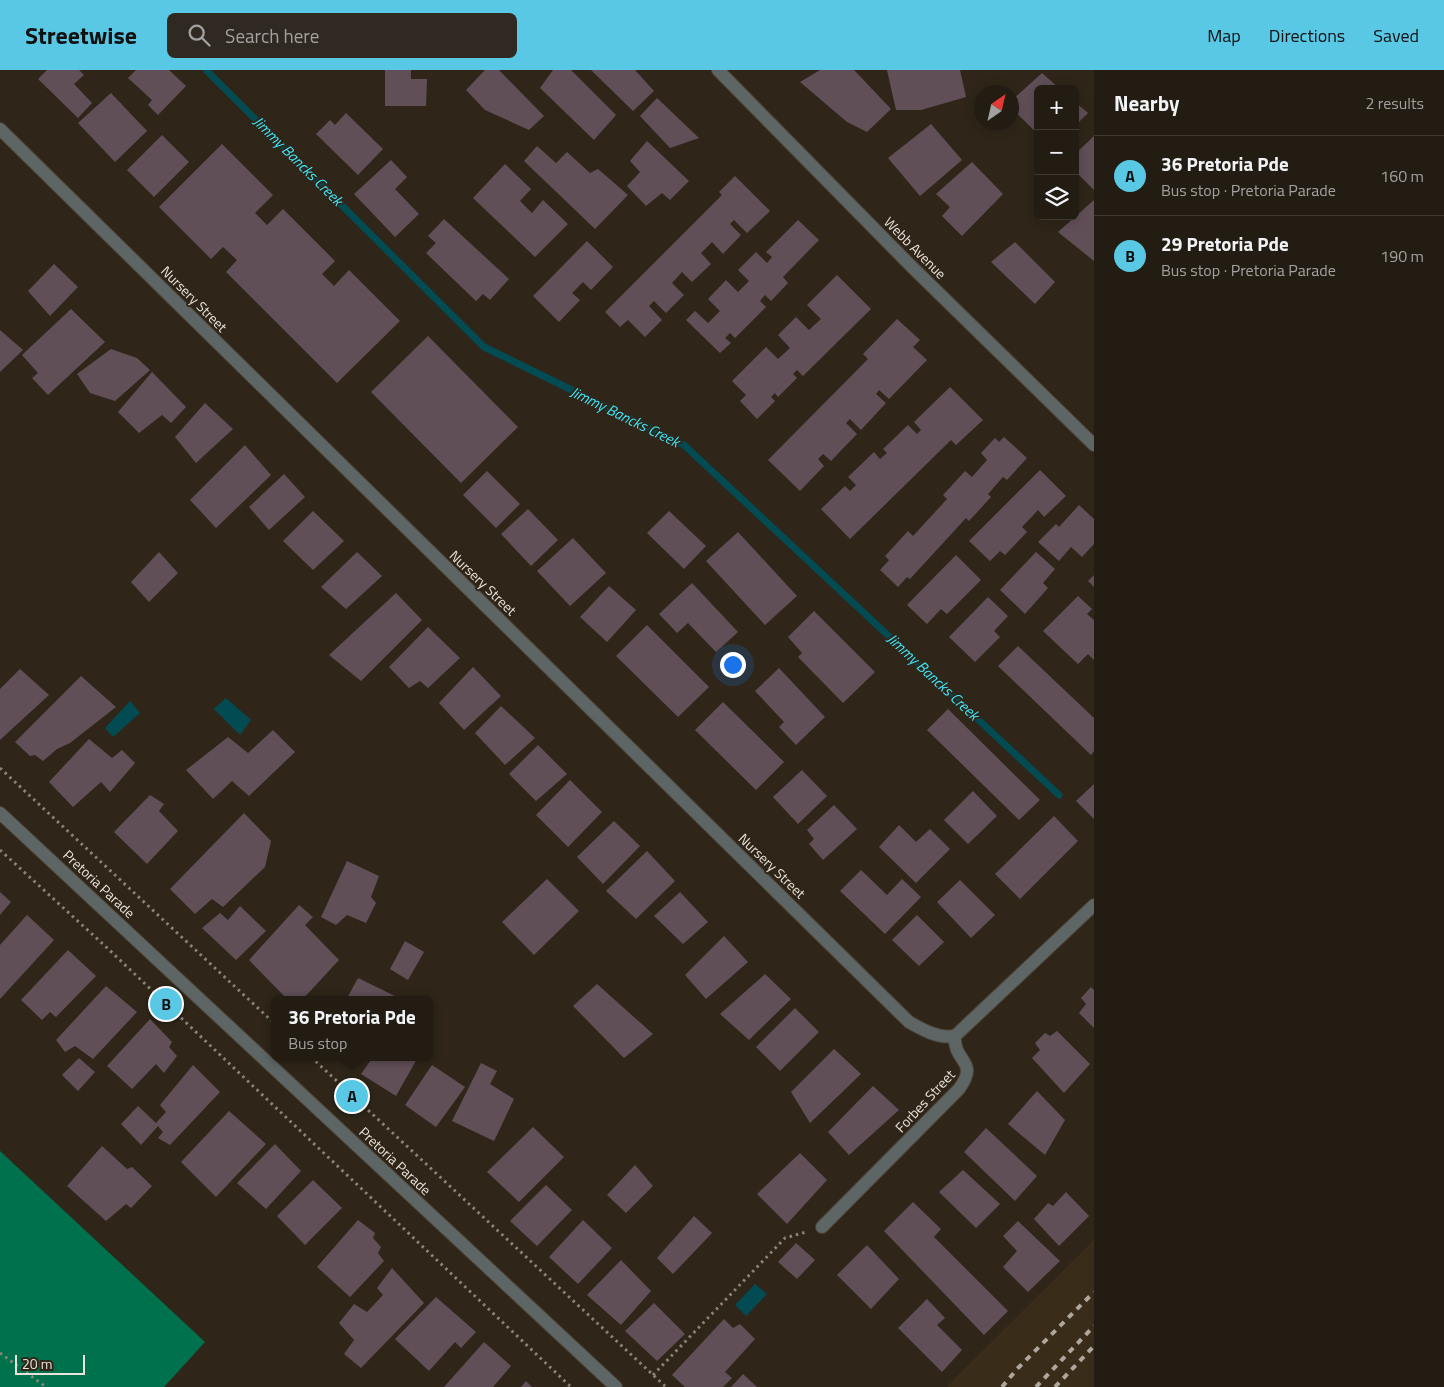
<!DOCTYPE html>
<meta charset="utf-8">
<style>
:root{--surface:#231c13;--page:#2f2921;--text:#f1f3f6;--muted:#a3a1a0;--line:#403a33;--accent:#59c8e5}
body{margin:0;font-family:"Titillium Web",sans-serif;background:var(--page);color:var(--text)}
.controls{position:absolute;right:15px;top:15px;display:grid;overflow:hidden;border-radius:8px;box-shadow:0 2px 12px #0003}
.controls button{width:45px;height:45px;display:grid;place-items:center;padding:0;border:0;border-bottom:1px solid var(--line);background:var(--surface);color:var(--text);font:25px sans-serif}
.compass{position:absolute;left:974px;top:15px;width:45px;height:45px;border-radius:50%;background:var(--surface);box-shadow:0 2px 12px #0003;rotate:34deg}
.scale{position:absolute;left:15px;bottom:12px;width:70px;box-sizing:border-box;padding-left:5px;border:2px solid #e9e3db;border-top:0;font-size:14px;line-height:18px;white-space:nowrap;color:#e9e3db;-webkit-text-stroke:4px #2f2619;paint-order:stroke}
.you{position:absolute;left:732px;top:594px;width:18px;height:18px;margin:-12px;border:4px solid #fff;border-radius:50%;background:#1a73e8;box-shadow:0 0 0 8px #1a73e833}
.badge{display:grid;place-items:center;width:32px;height:32px;border-radius:50%;background:var(--accent);color:#111;font-size:16px;font-weight:700}
.pin{position:absolute;translate:-50% -50%;border:2px solid #fff;box-shadow:0 1px 5px #0006}
.popup{position:absolute;left:271px;top:926px;width:162px;height:65px;box-sizing:border-box;display:grid;place-content:center;border-radius:8px;background:var(--surface);filter:drop-shadow(0 1px 4px #0005);font-size:16px;white-space:nowrap;color:var(--muted)}
.popup b{font-size:19px;color:var(--text)}
.popup::after{content:'';position:absolute;left:50%;top:100%;margin-left:-10px;border:10px solid transparent;border-top-color:var(--surface)}
.list{margin:0;padding:0;list-style:none}
h2{display:flex;justify-content:space-between;align-items:center;height:65px;margin:0;padding:0 20px;font-size:21px}
h2 small{font-size:16px;font-weight:400;color:var(--muted)}
.list li{display:grid;grid-template-columns:32px 1fr auto;gap:15px;align-items:center;box-sizing:border-box;height:80px;padding:0 20px;border-top:1px solid var(--line)}
.list b{display:block;font-size:19px;white-space:nowrap}
.list p{margin:0;font-size:16px;white-space:nowrap;color:var(--muted)}
.list em{font-size:16px;font-style:normal;color:var(--muted)}
.icon{flex:none;width:28px;height:28px;fill:none;stroke:currentColor;stroke-width:2;stroke-linecap:round;stroke-linejoin:round}
.map{position:relative;flex:none;width:1094px;height:1317px;overflow:hidden}
header{display:flex;align-items:center;gap:30px;box-sizing:border-box;height:70px;padding:0 25px;background:var(--accent);color:#111}
header strong{font-size:24px}
nav{display:flex;gap:28px;margin-inline-start:auto;font-size:18px}
.search{width:350px;height:45px;background:var(--page);display:flex;align-items:center;gap:12px;box-sizing:border-box;padding:0 18px;border-radius:8px;color:var(--muted);font-size:19px}
main{display:flex}
aside{flex:1;background:var(--surface)}
.map>svg:first-child{display:block}
.built{fill:#392c19}
.forest{fill:#00714d}
.water{fill:#034b53}
.lines{fill:none;stroke-linecap:round;stroke-linejoin:round}
.stream{stroke:#034b53;stroke-width:7}
.building{fill:#614f58}
.minor-casing{stroke:#4d4438;stroke-width:14}
.path{stroke:#8a8378;stroke-width:3;stroke-dasharray:2.5 4;stroke-linecap:butt}
.minor{stroke:#5d6665;stroke-width:12}
.rail{stroke:#aea79d;stroke-width:4;stroke-dasharray:6 6;stroke-linecap:butt}
.labels{text-anchor:middle;stroke-width:4;stroke-linejoin:round;paint-order:stroke}
.street-label{font-size:14px;fill:#e9e3db;stroke:#2f2619}
.water-label{font-size:15px;font-style:italic;fill:#3de9fd;stroke:#2f2619}
</style>
<header>
<strong>Streetwise</strong>
<div class="search"><svg class="icon" aria-label="search" viewBox="0 0 24 24"><circle cx="10" cy="10" r="6"/><path d="M15 15l6 6"/></svg>Search here</div>
<nav><a>Map</a><a>Directions</a><a>Saved</a></nav>
</header>
<main>
<div class="map">
<svg width="1094" height="1317" viewBox="0 0 1094 1317">
<rect width="100%" height="100%" fill="#2f2619"/>
<path class="built" d="M1094 1170V1317H947L956 1307Z"/>
<path class="forest" d="M0 1081 205 1272 164 1317H0Z"/>
<g class="water">
<path d="M226 628 251 650 240 665 214 639Z"/>
<path d="M130 631 140 643 113 667 105 658Z"/>
<path d="M755 1214 767 1224 746 1246 735 1235Z"/>
</g>
<g class="lines">
<path class="stream" d="M207 1 484 277 684 375 1059 725"/>
</g>
<g class="building">
<path d="M47 0H79L84 5 74 14 92 33 78 48 38 9Z"/>
<path d="M136 0H169L186 16 158 45 148 35 152 30 128 8Z"/>
<path d="M385 0H411V9H427L426 36H385Z"/>
<path d="M485 0H499L544 46 529 60 485 40 466 20Z"/>
<path d="M553 0H571L616 45 594 70 540 18Z"/>
<path d="M591 0H635L654 21 633 41Z"/>
<path d="M820 0H854L891 39 867 62 847 52 800 12Z"/>
<path d="M887 0H960L966 27 921 40H896Z"/>
<path d="M1042 3 1060 19H1038V64L1012 39V30Z"/>
<path d="M111 23 147 61 115 92 78 53Z"/>
<path d="M657 28 699 68 670 78 640 46Z"/>
<path d="M1075 32 1088 43 1075 56Z"/>
<path d="M346 43 383 79 358 105 316 64 330 50 335 55Z"/>
<path d="M931 54 962 90 920 126 888 88Z"/>
<path d="M162 65 189 92 154 127 127 100Z"/>
<path d="M1094 66V120L1075 101V84Z"/>
<path d="M647 71 689 111 670 130 662 123 646 136 627 116 640 102 630 91Z"/>
<path d="M222 74 273 125 255 143 267 155 283 139 335 191 322 204 334 216 349 200 400 251 337 313 226 202 237 190 223 177 211 189 159 137Z"/>
<path d="M537 76 556 93 567 82 590 103 598 99 628 125 595 159 524 91Z"/>
<path d="M391 90 407 107 395 119 419 144 395 167 354 124Z"/>
<path d="M972 92 1003 124 962 166 942 146 950 137 936 124Z"/>
<path d="M505 94 531 119 520 131 532 143 543 130 568 154 535 187 473 128Z"/>
<path d="M735 106 770 141 747 163 734 150 730 154 741 165 723 184 712 172 701 183 711 194 692 212 682 202 672 213 684 225 666 243 654 231 649 236 662 250 645 267 628 250 620 257 605 242 722 125 719 122Z"/>
<path d="M1094 130V191L1058 162Z"/>
<path d="M444 149 509 209 490 230 483 224 476 231 426 183 436 173 428 166Z"/>
<path d="M798 150 819 170 783 207 788 213 771 231 765 225 760 231 766 237 735 268 730 263 725 268 731 273 720 283 686 250 695 241 708 253 720 241 708 229 726 210 738 222 749 211 738 200 756 182 767 193 772 187 766 182Z"/>
<path d="M587 171 613 197 591 220 583 212 572 223 580 230 559 252 533 226Z"/>
<path d="M1015 172 1055 212 1035 234 991 192Z"/>
<path d="M54 194 78 217 50 246 28 221Z"/>
<path d="M837 205 871 239 803 306 797 300 793 304 797 308 778 327 775 323 771 327 775 331 757 349 740 331 746 325 732 311 766 277 778 289 790 278 778 265 796 247 809 260 821 249 807 235Z"/>
<path d="M71 239 105 272 48 325 32 308 38 303 22 285Z"/>
<path d="M897 249 920 270 913 277 927 290 889 329 879 320 876 324 886 333 861 360 850 349 846 353 857 364 831 391 823 384 818 389 824 396 800 421 768 390 868 289 863 284Z"/>
<path d="M0 260 23 280 0 302Z"/>
<path d="M428 266 518 357 461 413 371 322Z"/>
<path d="M111 279 137 288 150 300 115 331 90 323 77 304Z"/>
<path d="M152 302 186 337 171 353 162 345 139 363 118 342Z"/>
<path d="M950 317 983 350 956 375 951 370 850 469 821 439 845 416 850 421 856 415 848 407 874 382 880 389 887 383 883 379 908 355 917 364 921 360 914 352Z"/>
<path d="M205 333 233 359 196 393 175 367Z"/>
<path d="M1004 367 1027 388 1007 410 1003 407 988 424 991 427 969 451 966 448 910 509 907 507 898 517 880 500 889 490 885 486 908 461 913 466 947 429 943 425 965 401 972 407 987 390 981 383 995 368 999 372Z"/>
<path d="M245 375 271 405 216 458 190 430Z"/>
<path d="M1040 400 1066 426 1044 447 1038 440 1022 457 1027 462 1005 485 1000 481 990 491 969 471Z"/>
<path d="M487 401 520 434 496 458 463 425Z"/>
<path d="M284 404 305 427 269 460 249 437Z"/>
<path d="M1079 435 1094 449V474L1082 487 1071 477 1059 491 1038 472 1056 454 1059 457Z"/>
<path d="M528 439 558 470 531 496 501 464Z"/>
<path d="M313 441 344 471 313 500 283 471Z"/>
<path d="M669 441 706 476 684 499 647 463Z"/>
<path d="M738 462 797 526 765 555 706 491Z"/>
<path d="M573 468 606 503 570 536 537 501Z"/>
<path d="M159 482 178 503 149 532 131 512Z"/>
<path d="M357 482 382 506 346 539 321 517Z"/>
<path d="M1036 482 1055 499 1043 513 1048 518 1025 544 1000 520Z"/>
<path d="M956 485 981 510 947 544 941 539 927 554 907 535Z"/>
<path d="M1094 505V517L1088 511Z"/>
<path d="M692 513 738 562 716 582 688 553 677 563 659 544Z"/>
<path d="M609 516 636 540 607 572 580 547Z"/>
<path d="M396 523 422 550 361 611 329 585Z"/>
<path d="M1078 526 1092 539 1087 544 1094 550V590L1088 584 1078 594 1043 561Z"/>
<path d="M988 527 1008 546 994 561 1000 567 975 592 949 567Z"/>
<path d="M814 541 875 602 843 633 798 587 802 583 788 567Z"/>
<path d="M647 555 709 617 678 647 616 586Z"/>
<path d="M428 557 460 588 428 618 420 611 409 618 389 597Z"/>
<path d="M1018 576 1094 648V681L1091 685 998 596Z"/>
<path d="M473 597 501 626 464 660 439 633Z"/>
<path d="M779 598 825 647 796 675 779 657 784 652 755 621Z"/>
<path d="M20 599 49 625 0 670V619Z"/>
<path d="M81 606 116 637 70 673 57 679 43 691 35 685 30 686 15 672Z"/>
<path d="M723 632 784 692 756 720 695 660Z"/>
<path d="M501 636 535 668 505 695 475 663Z"/>
<path d="M948 639 1040 730 1019 750 927 660Z"/>
<path d="M273 660 295 682 249 726 232 711 213 729 186 700 228 667 248 683Z"/>
<path d="M89 669 112 688 122 680 135 693 110 722 101 712 73 737 49 712Z"/>
<path d="M538 675 567 704 536 731 509 704Z"/>
<path d="M802 700 827 726 798 754 773 727Z"/>
<path d="M570 710 602 742 568 777 536 745Z"/>
<path d="M1094 714V749L1076 731Z"/>
<path d="M973 721 997 746 968 774 944 750Z"/>
<path d="M150 725 164 734 159 741 178 761 147 794 114 762Z"/>
<path d="M834 735 857 759 823 790 809 774 814 769 807 760Z"/>
<path d="M244 743 271 771 265 797 223 837 212 829 195 844 170 819Z"/>
<path d="M1054 746 1078 771 1020 829 995 804Z"/>
<path d="M614 751 640 776 603 814 577 787Z"/>
<path d="M899 755 916 772 930 759 950 779 916 813 879 777Z"/>
<path d="M647 781 675 811 636 849 606 821Z"/>
<path d="M347 791 379 806 371 827 376 833 366 853 347 845 336 855 321 847Z"/>
<path d="M861 800 887 825 902 809 921 827 885 864 840 821Z"/>
<path d="M547 809 579 841 534 885 502 852Z"/>
<path d="M960 810 995 845 971 868 937 832Z"/>
<path d="M0 822 11 832 0 845Z"/>
<path d="M680 822 708 852 683 874 654 846Z"/>
<path d="M299 835 313 847 305 855 339 890 302 930H288L249 890Z"/>
<path d="M240 836 266 861 236 890 202 858 220 843 228 850Z"/>
<path d="M27 845 54 870 0 929V875Z"/>
<path d="M917 845 944 872 919 896 892 870Z"/>
<path d="M724 866 748 892 706 929 685 905Z"/>
<path d="M405 871 424 882 408 910 390 899Z"/>
<path d="M68 880 96 906 56 947 50 942 42 950 21 930Z"/>
<path d="M765 904 791 929 749 970 720 944Z"/>
<path d="M358 908 399 928 398 930H346Z"/>
<path d="M597 914 653 964 624 988 573 936Z"/>
<path d="M106 916 137 942 93 989 75 976 65 982 56 970Z"/>
<path d="M1091 917 1094 920V958L1079 943 1086 934 1081 928Z"/>
<path d="M795 938 819 962 780 1001 756 977Z"/>
<path d="M150 949 172 972 169 977 177 986 164 1003 156 994 132 1019 107 996Z"/>
<path d="M1057 961 1090 994 1064 1023 1032 988 1040 980 1035 973 1045 963 1050 966Z"/>
<path d="M834 979 861 1004 810 1053 791 1022Z"/>
<path d="M373 987H418L396 1026 361 1004Z"/>
<path d="M79 988 95 1002 78 1021 62 1005Z"/>
<path d="M481 993 497 1001 490 1014 514 1029 494 1071 452 1051Z"/>
<path d="M193 995 220 1022 170 1075 158 1068 163 1062 158 1056 141 1075 121 1054 138 1036 156 1053 166 1042 160 1035Z"/>
<path d="M432 995 465 1017 436 1057 405 1035Z"/>
<path d="M873 1016 899 1040 849 1085 828 1062Z"/>
<path d="M1037 1021 1065 1050 1045 1085 1008 1054Z"/>
<path d="M229 1041 266 1074 216 1127 181 1092Z"/>
<path d="M533 1057 564 1087 519 1132 487 1102Z"/>
<path d="M986 1058 1037 1106 1015 1131 964 1082Z"/>
<path d="M275 1074 301 1101 266 1139 237 1113Z"/>
<path d="M102 1076 127 1099 132 1097 152 1116 131 1138 126 1134 106 1151 67 1116Z"/>
<path d="M800 1083 827 1110 787 1154 757 1124Z"/>
<path d="M635 1095 653 1116 626 1143 607 1125Z"/>
<path d="M963 1100 1000 1134 976 1158 939 1122Z"/>
<path d="M313 1110 342 1138 305 1175 277 1146Z"/>
<path d="M546 1115 572 1140 537 1176 510 1151Z"/>
<path d="M1066 1122 1089 1146 1059 1176 1034 1149 1048 1133 1053 1136Z"/>
<path d="M913 1132 941 1159 934 1167 1008 1241 984 1265 884 1161Z"/>
<path d="M694 1146 712 1163 673 1204 657 1188Z"/>
<path d="M358 1150 375 1163 373 1168 381 1177 378 1183 384 1191 350 1227 317 1197Z"/>
<path d="M583 1150 612 1178 578 1214 549 1187Z"/>
<path d="M1018 1151 1060 1191 1028 1222 1003 1197 1017 1181 1003 1166Z"/>
<path d="M796 1173 815 1190 797 1209 778 1192Z"/>
<path d="M867 1175 899 1209 871 1239 837 1205Z"/>
<path d="M621 1190 651 1221 621 1255 587 1225Z"/>
<path d="M392 1198 424 1233 361 1298 344 1284 354 1270 339 1253 354 1234 367 1242 383 1225 377 1218Z"/>
<path d="M436 1227 476 1262 461 1278 455 1272 429 1301 395 1269Z"/>
<path d="M927 1229 945 1248 937 1255 962 1280 942 1302 898 1258Z"/>
<path d="M654 1233 685 1264 657 1291 625 1261Z"/>
<path d="M724 1249 733 1258 740 1254 755 1269 725 1302 732 1308 723 1317H685L672 1305Z"/>
<path d="M484 1272 511 1296 493 1317H444Z"/>
<path d="M743 1304 757 1317H731Z"/>
<path d="M526 1311 532 1317H521Z"/>
</g>
<g class="lines">
<defs>
<g id="minor">
<path d="M718 0 911 196 1094 375"/>
<path d="M0 59 909 952C923 960 939 969 955 966"/>
<path d="M0 743 616 1317"/>
<path d="M822 1157 959 1019C980 990 953 993 955 966L1094 835"/>
</g>
</defs>
<use href="#minor" class="minor-casing"/>
<g class="path">
<path d="M0 698 274 953"/>
<path d="M0 780 104 875 571 1317"/>
<path d="M311 987 666 1317"/>
<path d="M0 1283 46 1317"/>
<path d="M653 1305 785 1168 806 1162"/>
</g>
<use href="#minor" class="minor"/>
<g class="rail">
<path d="M1002 1317 1018 1298 1094 1222"/>
<path d="M1036 1317 1094 1256"/>
<path d="M1055 1317 1094 1276"/>
</g>
</g>
<g class="labels">
<g class="street-label">
<text transform="translate(915 178) rotate(45)" y="5">Webb Avenue</text>
<text transform="translate(194 229) rotate(45)" y="5">Nursery Street</text>
<text transform="translate(483 513) rotate(44)" y="5">Nursery Street</text>
<text transform="translate(772 796) rotate(44)" y="5">Nursery Street</text>
<text transform="translate(99 814) rotate(43)" y="5">Pretoria Parade</text>
<text transform="translate(925 1031) rotate(-47)" y="5">Forbes Street</text>
<text transform="translate(395 1091) rotate(43)" y="5">Pretoria Parade</text>
</g>
<g class="water-label">
<text transform="translate(298 91) rotate(45)" y="5">Jimmy Bancks Creek</text>
<text transform="translate(625 347) rotate(26)" y="5">Jimmy Bancks Creek</text>
<text transform="translate(933 607) rotate(43)" y="5">Jimmy Bancks Creek</text>
</g>
</g>
</svg>
<div class="controls">
<button>+</button>
<button>−</button>
<button><svg class="icon" aria-label="layers" viewBox="0 0 24 24"><path d="M12 4l9 5-9 5-9-5zM3 14l9 5 9-5"/></svg></button>
</div>
<svg class="compass" viewBox="-18 -18 36 36"><path d="M0-13l5 13h-10z" fill="#e53935"/><path d="M0 13l5-13h-10z" fill="#a3a1a0"/></svg>
<div class="scale">20 m</div>
<div class="you"></div>
<div class="pin badge" style="left:352px;top:1026px">A</div>
<div class="popup"><b>36 Pretoria Pde</b>Bus stop</div>
<div class="pin badge" style="left:166px;top:934px">B</div>
</div>
<aside>
<h2>Nearby<small>2 results</small></h2>
<ul class="list">
<li><span class="badge">A</span><div><b>36 Pretoria Pde</b><p>Bus stop · Pretoria Parade</p></div><em>160 m</em></li>
<li><span class="badge">B</span><div><b>29 Pretoria Pde</b><p>Bus stop · Pretoria Parade</p></div><em>190 m</em></li>
</ul>
</aside>
</main>
